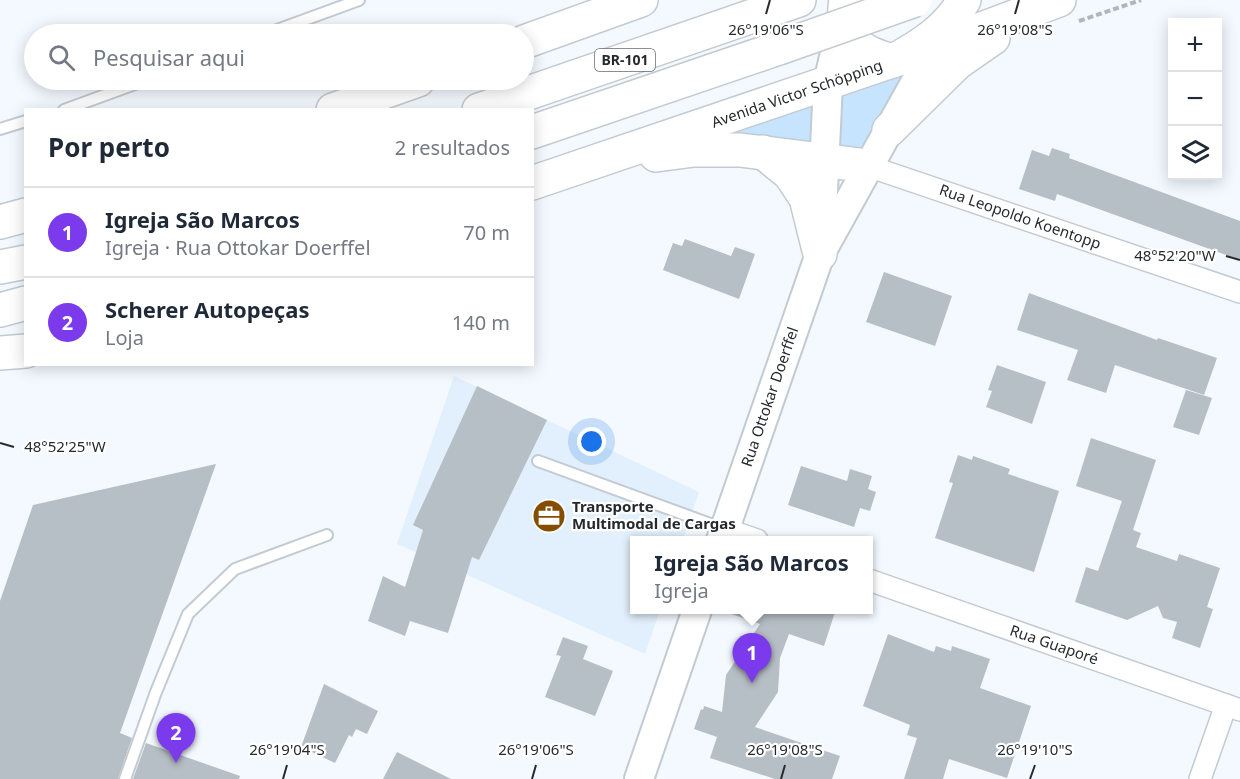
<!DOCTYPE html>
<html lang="pt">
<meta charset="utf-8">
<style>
:root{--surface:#fff;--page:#f2f2f3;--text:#1f2937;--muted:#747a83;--line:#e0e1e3;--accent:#7c3aed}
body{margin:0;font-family:"Noto Sans",sans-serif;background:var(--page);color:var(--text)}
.controls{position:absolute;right:18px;top:18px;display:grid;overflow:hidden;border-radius:0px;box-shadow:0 3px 15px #0003}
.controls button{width:54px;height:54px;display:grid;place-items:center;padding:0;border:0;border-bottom:2px solid var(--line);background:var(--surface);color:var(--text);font:30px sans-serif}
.you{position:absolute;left:592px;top:442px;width:21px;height:21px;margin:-15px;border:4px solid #fff;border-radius:50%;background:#1a73e8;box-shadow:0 0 0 9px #1a73e833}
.badge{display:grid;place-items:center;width:39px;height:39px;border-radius:50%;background:var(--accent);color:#fff;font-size:20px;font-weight:700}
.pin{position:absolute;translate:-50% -50px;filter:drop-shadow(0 2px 3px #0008)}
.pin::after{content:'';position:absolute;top:32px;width:21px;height:18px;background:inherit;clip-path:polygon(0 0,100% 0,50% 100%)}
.popup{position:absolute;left:630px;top:536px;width:243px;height:78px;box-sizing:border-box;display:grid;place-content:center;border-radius:0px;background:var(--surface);filter:drop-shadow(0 2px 4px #0005);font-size:20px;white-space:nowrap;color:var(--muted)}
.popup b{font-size:22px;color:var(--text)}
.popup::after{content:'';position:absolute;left:50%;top:100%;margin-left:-12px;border:12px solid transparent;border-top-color:var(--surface)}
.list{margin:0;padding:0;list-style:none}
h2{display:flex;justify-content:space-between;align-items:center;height:78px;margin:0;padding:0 24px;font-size:26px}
h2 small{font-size:20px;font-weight:400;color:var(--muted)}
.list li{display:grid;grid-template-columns:39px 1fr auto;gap:18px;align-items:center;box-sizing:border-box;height:90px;padding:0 24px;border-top:2px solid var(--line)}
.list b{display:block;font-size:22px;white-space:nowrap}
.list p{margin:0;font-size:20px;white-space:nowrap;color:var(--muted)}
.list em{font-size:20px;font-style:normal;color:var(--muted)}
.icon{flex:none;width:33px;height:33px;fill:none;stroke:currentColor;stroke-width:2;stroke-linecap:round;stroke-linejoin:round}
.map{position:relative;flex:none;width:1240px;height:779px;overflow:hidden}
.search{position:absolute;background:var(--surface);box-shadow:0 3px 15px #0003;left:24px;top:24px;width:510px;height:66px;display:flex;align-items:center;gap:15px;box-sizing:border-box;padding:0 21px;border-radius:33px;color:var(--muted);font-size:22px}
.panel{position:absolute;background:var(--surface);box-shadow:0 3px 15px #0003;left:24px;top:108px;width:510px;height:258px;border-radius:0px}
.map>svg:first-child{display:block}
.built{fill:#e1f0fc}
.green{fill:#c6e4fe}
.building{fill:#b7bfc6}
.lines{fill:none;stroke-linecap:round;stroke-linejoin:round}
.service-casing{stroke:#c3cbd2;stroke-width:14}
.minor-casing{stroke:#c3cbd2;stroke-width:24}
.secondary-casing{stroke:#c3cbd2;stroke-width:32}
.primary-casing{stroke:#c3cbd2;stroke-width:36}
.motorway-casing{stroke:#c3cbd2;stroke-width:36}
.path{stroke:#b1b6bb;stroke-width:4;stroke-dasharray:6 3;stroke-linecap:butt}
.service{stroke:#fff;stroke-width:10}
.minor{stroke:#fff;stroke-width:21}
.secondary{stroke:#fff;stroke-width:28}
.primary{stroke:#fff;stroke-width:33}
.motorway{stroke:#fff;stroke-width:33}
.motorway-bridge-casing{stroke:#c3cbd2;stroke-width:36;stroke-linecap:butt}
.motorway-bridge{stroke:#fff;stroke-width:33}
.ticks{fill:none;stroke:#272a2d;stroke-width:2}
.labels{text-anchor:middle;stroke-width:4.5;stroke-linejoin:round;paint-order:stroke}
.shield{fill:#fff;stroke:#686a6c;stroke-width:1.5}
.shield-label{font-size:14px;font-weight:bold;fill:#272a2d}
.street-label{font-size:15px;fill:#272a2d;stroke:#fff}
.poi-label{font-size:15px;font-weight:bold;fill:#272a2d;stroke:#fff;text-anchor:start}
.ticks-label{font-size:15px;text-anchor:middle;fill:#272a2d;stroke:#fff;stroke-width:4.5;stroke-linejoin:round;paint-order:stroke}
</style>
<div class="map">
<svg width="1240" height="779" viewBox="0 0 1240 779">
<rect width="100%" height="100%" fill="#f3f9ff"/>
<path class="built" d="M454 376 699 492 683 540H635V610H660L645 654 397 544Z"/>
<g class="green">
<path d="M917 65 870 154 841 148 839 143 843 91Z"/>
<path d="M824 97 818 152 707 136Z"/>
</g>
<g class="building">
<path d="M1052 148 1070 154 1069 158 1240 221V260L1057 194 1055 201 1019 189 1032 150 1049 156Z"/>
<path d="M685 239 731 256 735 247 755 254 739 299 663 270 673 243 682 246Z"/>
<path d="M884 272 952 296 935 346 866 322Z"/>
<path d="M1029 293 1157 340 1158 338 1217 358 1204 395 1115 365 1106 393 1067 380 1078 350 1017 330Z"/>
<path d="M997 365 1046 382 1032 424 986 407 992 391 988 390Z"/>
<path d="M477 386 547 420 479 560 472 557 448 633 410 621 405 636 368 621 383 576 405 587 423 530 413 525Z"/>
<path d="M1186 390 1212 398 1199 435 1173 427Z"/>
<path d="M1091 438 1156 460 1133 530 1141 533 1136 547 1177 561 1179 554 1220 568 1207 607 1213 609 1200 648 1172 638 1177 622 1163 618 1158 606 1127 620 1075 602 1086 567 1098 571 1122 501 1076 486Z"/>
<path d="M958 455 972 460 973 456 1010 469 1008 474 1059 491 1034 572 935 538 953 483 949 482Z"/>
<path d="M216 464 120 733 132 738 118 779H0V601L33 505Z"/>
<path d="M801 466 847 481 850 469 872 476 868 489 876 492 870 511 860 508 854 527 788 505Z"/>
<path d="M726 609H836L824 646 789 634 780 658 778 692 755 727 840 756 832 779H775L710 758 717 737 694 729 701 709 703 710 704 706 722 712 726 675 760 624 726 612Z"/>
<path d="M888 634 934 652 936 646 951 651 952 646 990 659 980 688 1031 706 1007 778 949 759 943 779H904L917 738 907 735 910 725 863 706Z"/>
<path d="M563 637 588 646 583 659 613 671 595 716 545 697 561 656 556 655Z"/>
<path d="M324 684 378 711 367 734 356 729 352 737 349 735 335 763 301 747Z"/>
<path d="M146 743 240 776 239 779H133Z"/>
<path d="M397 752 451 779H383Z"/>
</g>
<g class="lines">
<defs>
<g id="service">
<path d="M266 34 359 0"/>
<path d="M64 110 146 80"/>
<path d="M0 129 26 121"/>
<path d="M538 461 724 529"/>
<path d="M125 779 156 692 188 614 235 569 327 535"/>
</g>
<g id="minor">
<path d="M868 166 1240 292"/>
<path d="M725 529 757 540"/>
<path d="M869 580 1240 710"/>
<path d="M1200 779 1226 705"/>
</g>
<g id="secondary">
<path d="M821 234 828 83 844 13"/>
<path d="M721 540 820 254 915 83 945 34"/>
<path d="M639 779 697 610"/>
</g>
<g id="primary">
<path d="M846 0C839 39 859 52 893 61 921 46 948 29 964 0"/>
<path d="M524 42 641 0"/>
<path d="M333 110 418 80"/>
<path d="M889 130 957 63 993 38"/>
<path d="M763 152 790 174 806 198 820 254"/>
<path d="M656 155 694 150H740L868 166"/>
<path d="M532 183 939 45 1059 0"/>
<path d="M0 222 26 215"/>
</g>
<g id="motorway">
<path d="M479 110 799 0"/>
<path d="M532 132 779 48"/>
<path d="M0 267 26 262"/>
<path d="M0 310 26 303"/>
<path d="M0 353 26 351"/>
</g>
</defs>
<use href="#service" class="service-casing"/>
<use href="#minor" class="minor-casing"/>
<use href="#secondary" class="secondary-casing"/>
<use href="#primary" class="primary-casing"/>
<use href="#motorway" class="motorway-casing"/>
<path class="path" d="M1079 21 1141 0"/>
<use href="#service" class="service"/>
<use href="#minor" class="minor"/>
<use href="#secondary" class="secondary"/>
<use href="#primary" class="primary"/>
<use href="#motorway" class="motorway"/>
<defs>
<path id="motorway-bridge" d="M779 48 915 0"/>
</defs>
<use href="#motorway-bridge" class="motorway-bridge-casing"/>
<use href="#motorway-bridge" class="motorway-bridge"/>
</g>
<path class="ticks" d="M766 14 770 0M1015 14 1019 0M1226 256 1240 260M0 443 14 447M283 779 287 765M532 779 536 765M781 779 785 765M1030 779 1035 765"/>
<defs>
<symbol id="office-disc" viewBox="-11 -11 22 22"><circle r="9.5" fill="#854d00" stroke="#fff"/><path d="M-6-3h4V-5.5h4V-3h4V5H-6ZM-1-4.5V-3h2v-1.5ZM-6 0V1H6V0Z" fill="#fff"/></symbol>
</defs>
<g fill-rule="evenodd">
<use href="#office-disc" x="530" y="497" width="38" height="38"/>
</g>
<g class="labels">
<rect class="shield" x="595" y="49" width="60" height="22" rx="4.5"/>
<g class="shield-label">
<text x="625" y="65">BR-101</text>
</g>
<g class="street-label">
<text transform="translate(797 94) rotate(-19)" y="5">Avenida Victor Schöpping</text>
<text transform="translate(1020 217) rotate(19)" y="5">Rua Leopoldo Koentopp</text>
<text transform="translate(770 397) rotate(-71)" y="5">Rua Ottokar Doerffel</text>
<text transform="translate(1054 645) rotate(19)" y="5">Rua Guaporé</text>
</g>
<g class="poi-label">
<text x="572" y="512">Transporte<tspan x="572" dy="17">Multimodal de Cargas</tspan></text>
</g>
</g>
<g class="ticks-label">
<text x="766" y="35">26°19'06"S</text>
<text x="1015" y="35">26°19'08"S</text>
<text x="1175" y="261">48°52'20"W</text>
<text x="65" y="452">48°52'25"W</text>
<text x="287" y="755">26°19'04"S</text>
<text x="536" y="755">26°19'06"S</text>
<text x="785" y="755">26°19'08"S</text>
<text x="1035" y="755">26°19'10"S</text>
</g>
</svg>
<div class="controls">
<button>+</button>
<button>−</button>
<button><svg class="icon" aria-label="layers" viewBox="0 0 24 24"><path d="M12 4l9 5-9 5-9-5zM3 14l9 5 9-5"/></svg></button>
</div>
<div class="you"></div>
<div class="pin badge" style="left:752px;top:683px">1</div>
<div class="popup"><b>Igreja São Marcos</b>Igreja</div>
<div class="pin badge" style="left:176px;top:763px">2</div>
<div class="search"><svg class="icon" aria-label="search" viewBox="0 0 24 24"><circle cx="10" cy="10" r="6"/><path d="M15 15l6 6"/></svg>Pesquisar aqui</div>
<section class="panel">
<h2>Por perto<small>2 resultados</small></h2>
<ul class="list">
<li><span class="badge">1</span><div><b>Igreja São Marcos</b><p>Igreja · Rua Ottokar Doerffel</p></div><em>70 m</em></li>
<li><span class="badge">2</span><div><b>Scherer Autopeças</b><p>Loja</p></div><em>140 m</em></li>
</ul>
</section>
</div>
